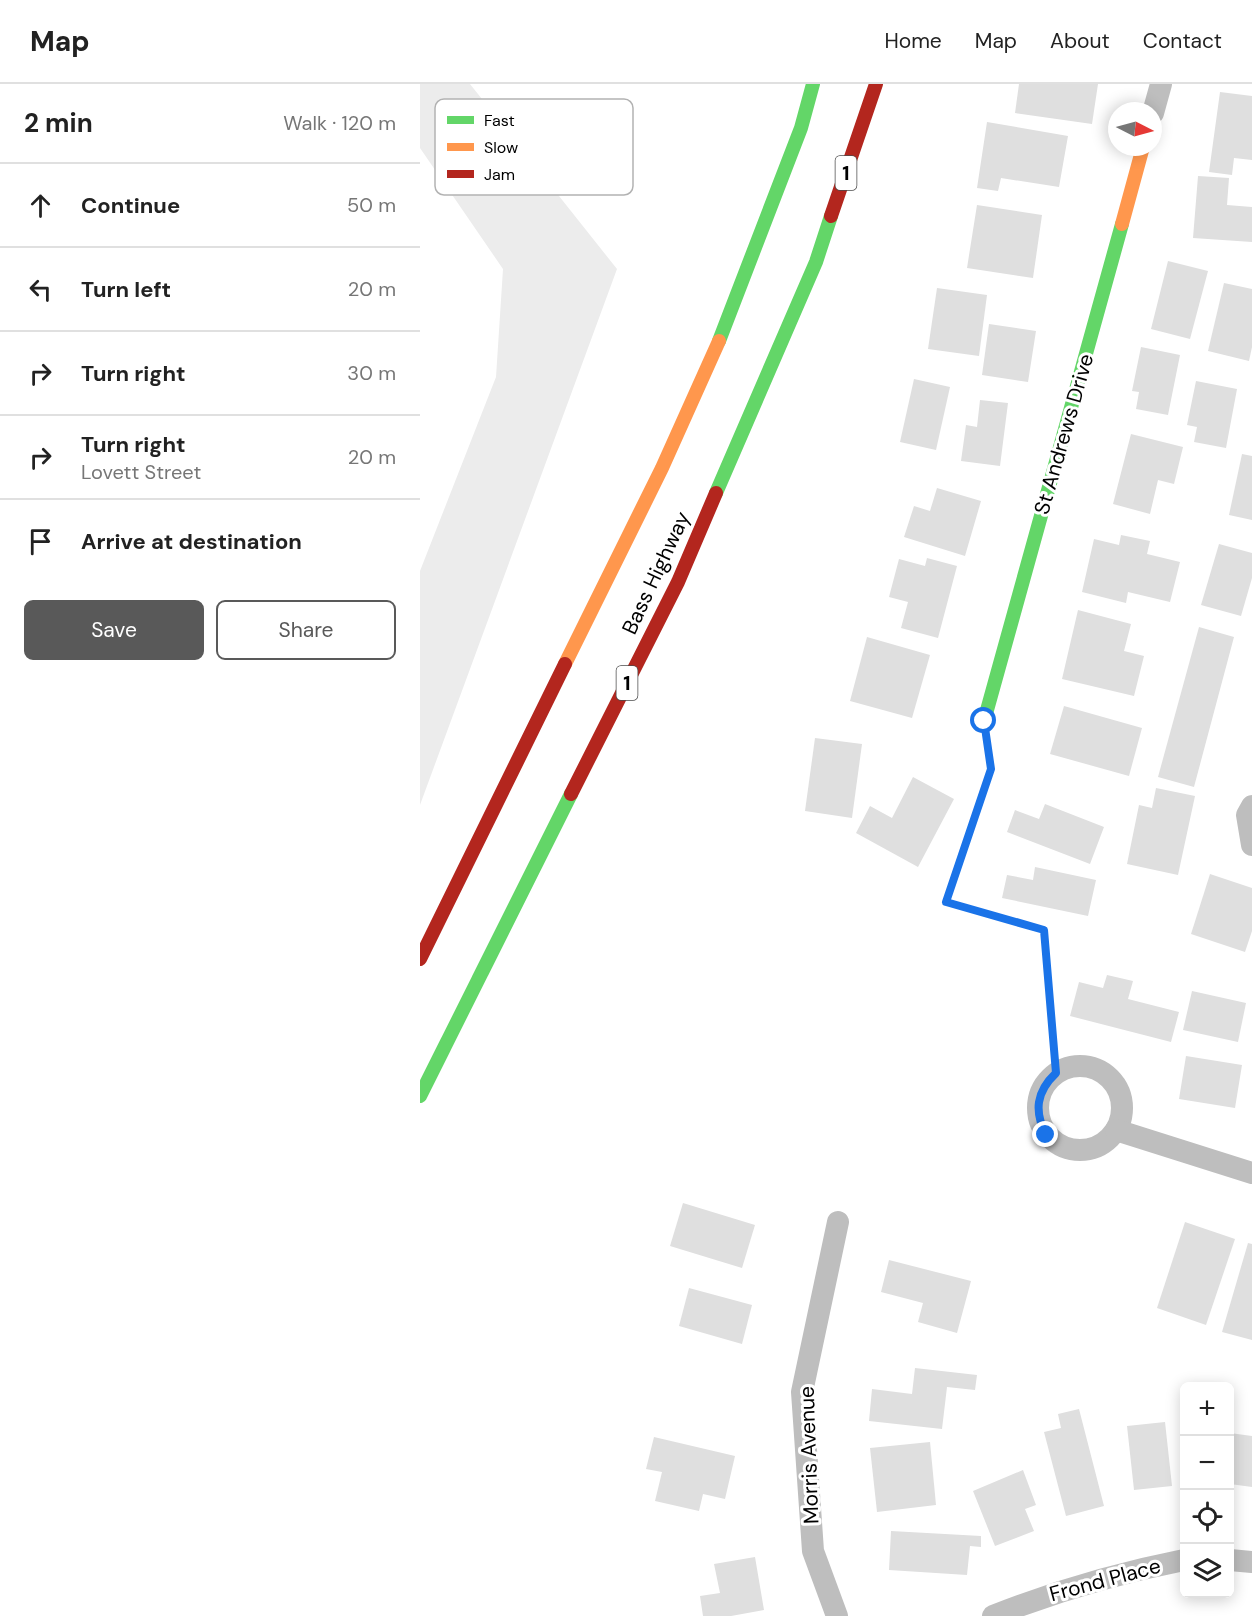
<!DOCTYPE html>
<meta charset="utf-8">
<style>
:root{--surface:#fff;--page:#f6f6f6;--text:#222;--muted:#767676;--line:#e0e0e0;--accent:#595959}
body{margin:0;font-family:"DM Sans",sans-serif;background:var(--page);color:var(--text)}
.controls{position:absolute;right:18px;bottom:18px;display:grid;overflow:hidden;border-radius:9px;box-shadow:0 3px 15px #0003}
.controls button{width:54px;height:54px;display:grid;place-items:center;padding:0;border:0;border-bottom:2px solid var(--line);background:var(--surface);color:var(--text);font:30px sans-serif}
.compass{position:absolute;left:688px;top:18px;width:54px;height:54px;border-radius:50%;background:var(--surface);box-shadow:0 3px 15px #0003;rotate:96deg}
.stop{position:absolute;width:18px;height:18px;margin:-14px;border:4px solid #1a73e8;border-radius:50%;background:#fff}
.stop.end{background:#1a73e8;border-color:#fff;box-shadow:0 2px 6px #0008}
.list{margin:0;padding:0;list-style:none}
h2{display:flex;justify-content:space-between;align-items:center;height:78px;margin:0;padding:0 24px;font-size:26px}
h2 small{font-size:20px;font-weight:400;color:var(--muted)}
.list li{display:grid;grid-template-columns:39px 1fr auto;gap:18px;align-items:center;box-sizing:border-box;height:84px;padding:0 24px;border-top:2px solid var(--line)}
.list b{display:block;font-size:22px;white-space:nowrap}
.list p{margin:0;font-size:20px;white-space:nowrap;color:var(--muted)}
.list em{font-size:20px;font-style:normal;color:var(--muted)}
.actions{display:flex;gap:12px;padding:18px 24px}
.actions a{flex:1;padding:14px 0;border:2px solid var(--accent);border-radius:9px;text-align:center;font-size:21px;color:var(--accent)}
.actions .main{background:var(--accent);color:#fff}
.icon{flex:none;width:33px;height:33px;fill:none;stroke:currentColor;stroke-width:2;stroke-linecap:round;stroke-linejoin:round}
.map{position:relative;flex:none;width:832px;height:1532px;overflow:hidden}
header{display:flex;align-items:center;gap:36px;box-sizing:border-box;height:84px;padding:0 30px;background:var(--surface);border-bottom:2px solid var(--line)}
header strong{font-size:28px}
nav{display:flex;gap:33px;margin-inline-start:auto;font-size:21px}
main{display:flex}
aside{flex:1;background:var(--surface)}
.map>svg:first-child{display:block}
.green{fill:#ececec}
.building{fill:#dfdfdf}
.lines{fill:none;stroke-linecap:round;stroke-linejoin:round}
.path{stroke:#b9b9b9;stroke-width:4;stroke-dasharray:1.5 3;stroke-linecap:butt}
.street{stroke:#bebebe;stroke-width:22}
.fast{stroke:#63d668;stroke-width:14}
.slow{stroke:#ff974d;stroke-width:14}
.jam{stroke:#b3261e;stroke-width:14}
.route{stroke:#1a73e8;stroke-width:8}
.labels{text-anchor:middle;stroke-width:6;stroke-linejoin:round;paint-order:stroke}
.shield{fill:#fff;stroke:#4c4c4c;stroke-width:1.5}
.shield-label{font-size:20px;font-weight:bold;fill:#000}
.street-label{font-size:21px;fill:#000;stroke:#fff}
.key{fill:#fff;stroke:#b2b2b2;stroke-width:1.5}
.key-label{font-size:16px;fill:#000}
</style>
<header>
<strong>Map</strong>
<nav><a>Home</a><a>Map</a><a>About</a><a>Contact</a></nav>
</header>
<main>
<aside>
<h2>2 min<small>Walk · 120 m</small></h2>
<ul class="list">
<li><svg class="icon" aria-label="ahead" viewBox="0 0 24 24"><path d="M12 20V5M6 11l6-6 6 6"/></svg><div><b>Continue</b></div><em>50 m</em></li>
<li><svg class="icon" aria-label="left" viewBox="0 0 24 24"><path d="M17 20v-9H6M10 6l-5 5 5 5"/></svg><div><b>Turn left</b></div><em>20 m</em></li>
<li><svg class="icon" aria-label="right" viewBox="0 0 24 24"><path d="M7 20v-9h11M14 6l5 5-5 5"/></svg><div><b>Turn right</b></div><em>30 m</em></li>
<li><svg class="icon" aria-label="right" viewBox="0 0 24 24"><path d="M7 20v-9h11M14 6l5 5-5 5"/></svg><div><b>Turn right</b><p>Lovett Street</p></div><em>20 m</em></li>
<li><svg class="icon" aria-label="arrive" viewBox="0 0 24 24"><path d="M6 21V4h12l-3 4 3 4H6"/></svg><div><b>Arrive at destination</b></div></li>
</ul>
<div class="actions"><a class="main">Save</a><a>Share</a></div>
</aside>
<div class="map">
<svg width="832" height="1532" viewBox="0 0 832 1532">
<rect width="100%" height="100%" fill="#fff"/>
<path class="green" d="M0 0H50L197 185 0 721V487L76 293 83 185 0 64Z"/>
<g class="building">
<path d="M599 0H678L672 40 595 29Z"/>
<path d="M800 8 832 12V76L814 74 812 91 789 88Z"/>
<path d="M567 38 648 52 639 103 581 94 578 107 557 104Z"/>
<path d="M778 92 809 94 807 121 832 123V158L773 154Z"/>
<path d="M557 121 622 131 613 194 547 184Z"/>
<path d="M748 177 788 187 770 255 731 245Z"/>
<path d="M804 199 832 205V263L829 277 788 267Z"/>
<path d="M517 204 567 211 559 272 508 265Z"/>
<path d="M569 240 616 247 608 298 562 291Z"/>
<path d="M721 263 760 271 748 331 716 325 719 308 712 307Z"/>
<path d="M494 295 530 303 516 366 480 358Z"/>
<path d="M776 297 817 305 806 364 774 358 777 343 767 341Z"/>
<path d="M560 316 588 319 580 382 541 377 546 341 557 343Z"/>
<path d="M711 350 763 363 754 400 738 396 730 430 693 420Z"/>
<path d="M822 370 832 372V436L809 431Z"/>
<path d="M517 404 561 417 545 472 484 453 494 422 510 427Z"/>
<path d="M701 451 730 457 727 470 760 478 750 518 708 508 706 519 662 508 674 455 699 461Z"/>
<path d="M799 460 832 469V494L821 532 781 521Z"/>
<path d="M507 474 537 482 518 554 481 544 488 518 469 513 479 475 505 482Z"/>
<path d="M658 526 711 540 704 567 724 572 714 612 642 595Z"/>
<path d="M779 543 814 553 774 703 738 693Z"/>
<path d="M447 553 510 571 492 634 430 617Z"/>
<path d="M644 622 722 644 709 692 630 670Z"/>
<path d="M395 654 442 660 432 734 385 727Z"/>
<path d="M493 693 534 715 498 783 436 749 450 722 472 734Z"/>
<path d="M736 704 775 712 758 791 707 780 719 721 732 724Z"/>
<path d="M625 720 684 743 670 780 587 748 595 726 619 735Z"/>
<path d="M615 783 676 796 668 832 582 814 587 791 613 796Z"/>
<path d="M790 790 832 804V847L825 868 771 850Z"/>
<path d="M687 891 713 897 708 915 759 928 751 958 650 932 659 898 683 904Z"/>
<path d="M772 907 826 919 818 958 763 946Z"/>
<path d="M766 972 822 981 815 1024 759 1015Z"/>
<path d="M263 1119 335 1141 322 1184 250 1162Z"/>
<path d="M765 1138 815 1155 786 1241 737 1224Z"/>
<path d="M828 1159 832 1160V1256L802 1248Z"/>
<path d="M469 1176 551 1197 537 1249 498 1238 503 1219 461 1208Z"/>
<path d="M269 1204 332 1221 322 1260 259 1242Z"/>
<path d="M495 1284 557 1291 555 1306 527 1303 522 1345 449 1337 452 1305 492 1310Z"/>
<path d="M659 1325 684 1422 646 1432 624 1348 641 1344 638 1330Z"/>
<path d="M745 1338 752 1402 714 1406 707 1342Z"/>
<path d="M810 1349 832 1352V1403L810 1400Z"/>
<path d="M234 1353 315 1372 305 1415 283 1410 279 1427 235 1417 242 1388 226 1385Z"/>
<path d="M510 1358 516 1421 457 1428 450 1364Z"/>
<path d="M603 1386 616 1421 605 1425 614 1447 575 1462 553 1407Z"/>
<path d="M471 1447 561 1452V1463L550 1462 547 1491 469 1486Z"/>
<path d="M335 1473 344 1526 311 1532H283L280 1512 300 1509 294 1480Z"/>
</g>
<g class="lines">
<path class="path" d="M568 666 571 685 526 818 624 846 636 989"/>
<g class="street">
<path d="M733 29 741 0"/>
<path d="M832 722 827 731 832 761"/>
<circle cx="660" cy="1024" r="42"/>
<path d="M696 1046 832 1089"/>
<path d="M810 1476 832 1478"/>
<path d="M417 1532 393 1467 382 1308 418 1138"/>
<path d="M573 1532C636 1507 698 1489 764 1476"/>
</g>
<g class="fast">
<path d="M299 257 381 44 393 0"/>
<path d="M296 409 396 178 411 132"/>
<path d="M564 637 702 140"/>
<path d="M0 1012 151 710"/>
</g>
<g class="slow">
<path d="M702 140 723 63"/>
<path d="M145 580 242 384 299 257"/>
</g>
<g class="jam">
<path d="M411 132 456 0"/>
<path d="M151 710 258 498 296 409"/>
<path d="M0 875 145 580"/>
</g>
</g>
<g class="lines">
<path class="route" d="M564 637 571 685 526 818 624 846 636 989C616 1008 614 1027 626 1051"/>
</g>
<g class="labels">
<g class="shield">
<rect x="415.5" y="72" width="21" height="34" rx="4.5"/>
<rect x="196.5" y="582" width="21" height="34" rx="4.5"/>
</g>
<g class="shield-label">
<text x="426" y="96">1</text>
<text x="207" y="606">1</text>
</g>
<g class="street-label">
<text transform="translate(644 350) rotate(-74)" y="7">St Andrews Drive</text>
<text transform="translate(236 489) rotate(-65)" y="7">Bass Highway</text>
<text transform="translate(389 1371) rotate(-92)" y="7">Morris Avenue</text>
<text transform="translate(685 1496) rotate(-15)" y="7">Frond Place</text>
</g>
</g>
<rect x="15" y="15" width="198" height="96" rx="9" class="key"/>
<rect x="27" y="32" width="27" height="8" fill="#63d668"/>
<rect x="27" y="59" width="27" height="8" fill="#ff974d"/>
<rect x="27" y="86" width="27" height="8" fill="#b3261e"/>
<g class="key-label">
<text x="64" y="42">Fast</text>
<text x="64" y="69">Slow</text>
<text x="64" y="96">Jam</text>
</g>
</svg>
<div class="controls">
<button>+</button>
<button>−</button>
<button><svg class="icon" aria-label="locate" viewBox="0 0 24 24"><circle cx="12" cy="12" r="6"/><path d="M12 2v4M12 18v4M2 12h4M18 12h4"/></svg></button>
<button><svg class="icon" aria-label="layers" viewBox="0 0 24 24"><path d="M12 4l9 5-9 5-9-5zM3 14l9 5 9-5"/></svg></button>
</div>
<svg class="compass" viewBox="-18 -18 36 36"><path d="M0-13l5 13h-10z" fill="#e53935"/><path d="M0 13l5-13h-10z" fill="#767676"/></svg>
<div class="stop" style="left:564px;top:637px"></div>
<div class="stop end" style="left:626px;top:1051px"></div>
</div>
</main>
